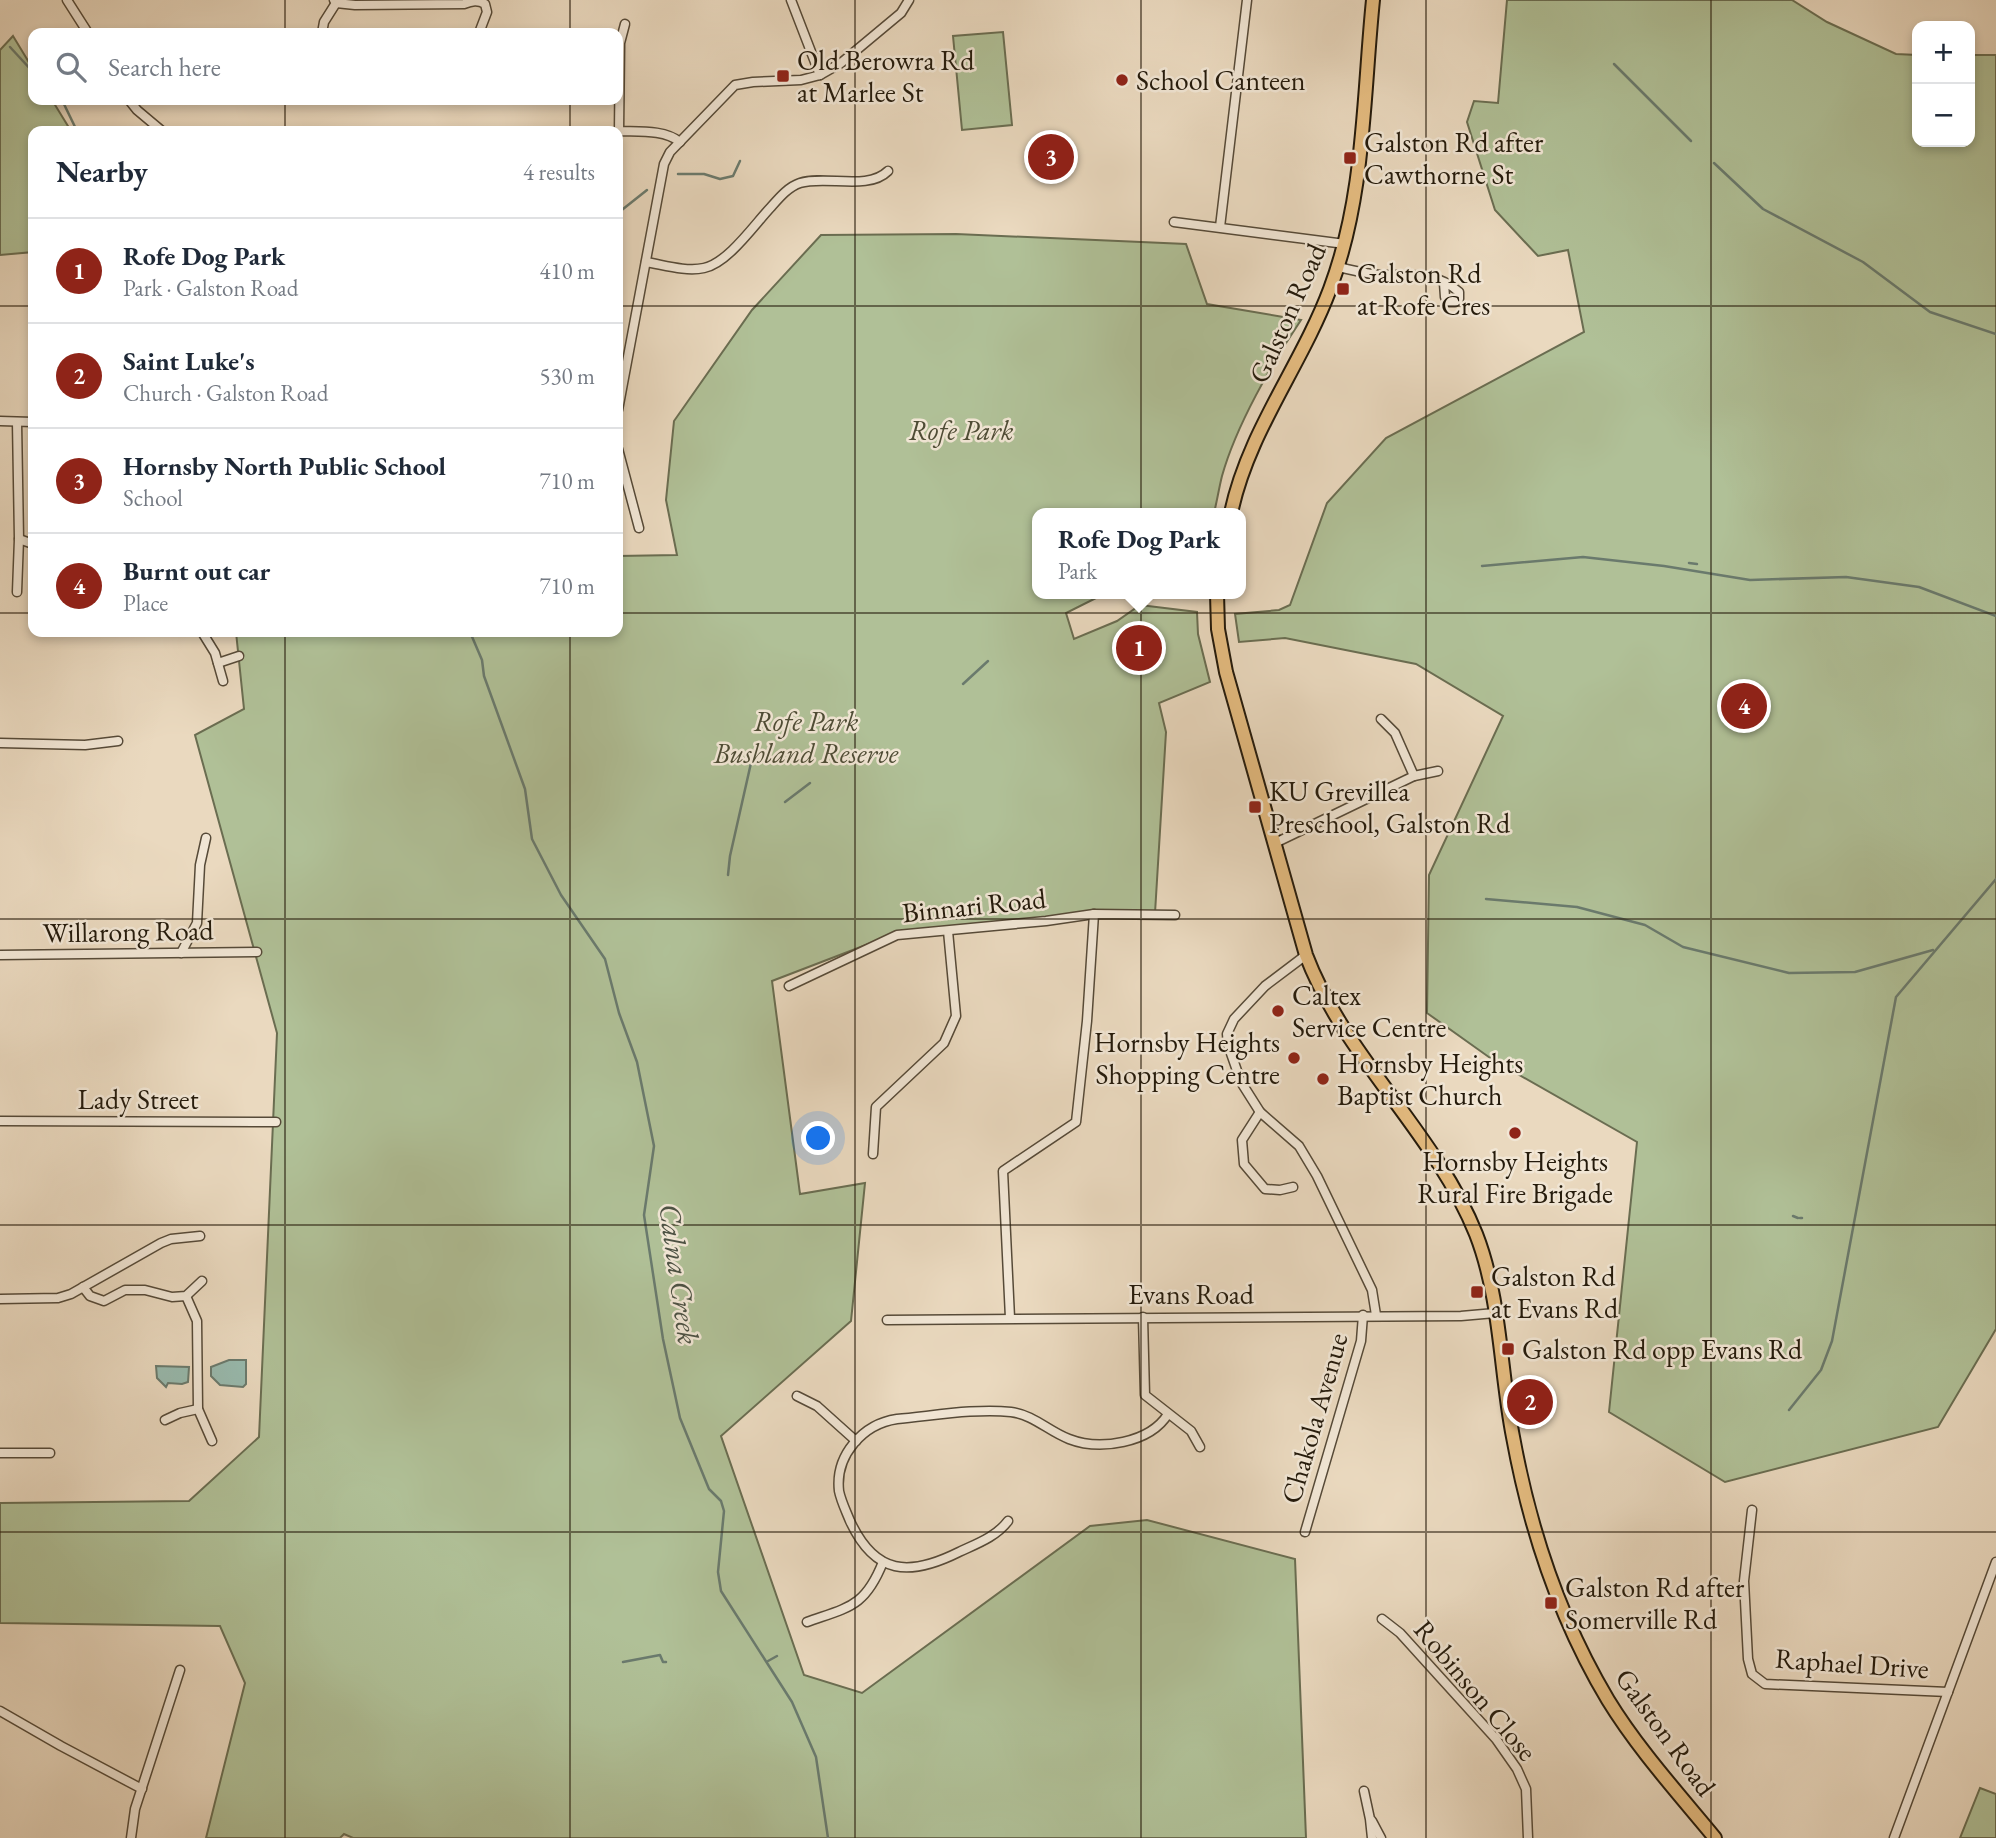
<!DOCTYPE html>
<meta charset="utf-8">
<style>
:root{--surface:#fff;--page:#f2f2f3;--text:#1f2937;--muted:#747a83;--line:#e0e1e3;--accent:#8f2418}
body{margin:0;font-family:"EB Garamond",serif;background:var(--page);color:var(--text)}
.controls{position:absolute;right:21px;top:21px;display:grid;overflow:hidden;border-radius:14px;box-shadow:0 4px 10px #0003}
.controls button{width:63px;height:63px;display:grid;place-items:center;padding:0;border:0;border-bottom:2px solid var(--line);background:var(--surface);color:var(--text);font:35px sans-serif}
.you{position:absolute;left:819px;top:1139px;width:24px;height:24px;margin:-18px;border:5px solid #fff;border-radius:50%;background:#1a73e8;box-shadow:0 0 0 10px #1a73e833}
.badge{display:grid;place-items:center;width:46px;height:46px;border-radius:50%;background:var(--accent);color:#fff;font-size:23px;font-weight:700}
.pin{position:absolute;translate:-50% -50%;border:4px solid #fff;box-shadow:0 2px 7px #0006}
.popup{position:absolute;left:1032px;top:508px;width:214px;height:91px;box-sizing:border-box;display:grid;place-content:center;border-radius:14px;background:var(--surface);filter:drop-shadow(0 2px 5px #0005);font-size:23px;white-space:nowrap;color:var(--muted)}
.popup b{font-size:26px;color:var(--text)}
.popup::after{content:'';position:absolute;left:50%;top:100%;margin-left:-14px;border:14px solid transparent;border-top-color:var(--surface)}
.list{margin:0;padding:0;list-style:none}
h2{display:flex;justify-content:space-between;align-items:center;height:91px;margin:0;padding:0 28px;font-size:30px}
h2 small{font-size:23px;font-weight:400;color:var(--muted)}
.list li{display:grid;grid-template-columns:46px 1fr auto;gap:21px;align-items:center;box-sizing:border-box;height:105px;padding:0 28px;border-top:2px solid var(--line)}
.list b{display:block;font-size:26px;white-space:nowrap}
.list p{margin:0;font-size:23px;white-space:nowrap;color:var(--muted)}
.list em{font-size:23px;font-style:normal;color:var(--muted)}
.icon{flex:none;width:38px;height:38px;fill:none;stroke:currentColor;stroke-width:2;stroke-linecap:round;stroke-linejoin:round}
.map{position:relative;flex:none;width:1996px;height:1838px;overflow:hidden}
.search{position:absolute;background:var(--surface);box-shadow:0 4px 10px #0003;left:28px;top:28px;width:595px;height:77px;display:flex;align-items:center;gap:18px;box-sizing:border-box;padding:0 24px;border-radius:14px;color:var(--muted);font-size:26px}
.panel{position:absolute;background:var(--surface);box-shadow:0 4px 10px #0003;left:28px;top:126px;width:595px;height:511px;border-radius:14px}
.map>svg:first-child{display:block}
.green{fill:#b0c097;stroke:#6a6d51;stroke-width:2}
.water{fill:#98baae;stroke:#6a7a6d;stroke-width:2}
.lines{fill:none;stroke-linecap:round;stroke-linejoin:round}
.stream{stroke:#6a7a6d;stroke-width:2.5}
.street-casing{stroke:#564a38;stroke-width:11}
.primary-casing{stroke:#241a0b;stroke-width:16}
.street{stroke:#f1e6d5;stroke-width:8}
.primary{stroke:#e5bc80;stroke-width:12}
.grid{fill:none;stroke:#241a0b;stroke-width:2;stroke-opacity:0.55}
.poi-dot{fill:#8f2418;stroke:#f1e6d5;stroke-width:2.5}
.labels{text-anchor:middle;stroke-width:5;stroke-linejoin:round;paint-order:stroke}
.poi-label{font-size:28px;fill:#241a0b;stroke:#f1e6d5;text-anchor:start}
.street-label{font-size:28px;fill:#241a0b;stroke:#f1e6d5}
.park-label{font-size:28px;font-style:italic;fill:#4e4c35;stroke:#f1e6d5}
.water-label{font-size:30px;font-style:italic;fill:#4d5244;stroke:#f1e6d5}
</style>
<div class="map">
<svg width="1996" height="1838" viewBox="0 0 1996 1838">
<rect width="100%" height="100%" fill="#ead9bf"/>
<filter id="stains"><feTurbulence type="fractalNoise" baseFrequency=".00286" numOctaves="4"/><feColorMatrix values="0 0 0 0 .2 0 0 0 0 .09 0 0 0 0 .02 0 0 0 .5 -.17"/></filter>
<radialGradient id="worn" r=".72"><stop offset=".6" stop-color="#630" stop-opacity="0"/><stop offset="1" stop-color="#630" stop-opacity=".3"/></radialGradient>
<g class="green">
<path d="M1507 0H1792L1827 22 1896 54 1917 55V142H1970V55H1996V1329L1938 1427 1725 1482 1609 1412 1637 1142 1493 1060 1427 1013 1429 875 1503 716 1416 664 1285 638 1239 642 1235 614 1279 610 1290 605 1327 503 1386 438 1584 332 1568 250 1538 256 1495 210 1467 122 1474 101 1498 103Z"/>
<path d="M1003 32 1012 125 962 130 953 36Z"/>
<path d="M13 36 33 69V100H52L71 131H33V252L0 255V50Z"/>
<path d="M956 234 1186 244 1207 304 1301 320C1272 363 1236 426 1222 476 1219 488 1217 501 1214 513H1038V594H1104L1066 613 1074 639 1117 621 1140 605 1197 612 1198 634 1210 682 1159 703 1166 732 1155 913 897 933 772 981 800 1194 865 1183 851 1321 721 1436 804 1675 862 1693 1090 1526 1147 1520 1295 1559 1306 1838H353L344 1834 340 1838H206L245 1683 220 1626 0 1623V1503L189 1501 259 1437 277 1033 195 735 244 709 236 632H618V556L677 555 666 500 674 421 752 310 821 235Z"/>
<path d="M1980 1788 1996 1794V1838H1960Z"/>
</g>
<g class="water">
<path d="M229 1360H246V1384L243 1387 220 1385 211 1376V1367Z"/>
<path d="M156 1366 189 1367 188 1382 182 1384 168 1383 166 1387 157 1378Z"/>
</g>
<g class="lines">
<g class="stream">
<path d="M10 47 33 72"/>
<path d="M1614 64 1691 141"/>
<path d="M62 100 77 131"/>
<path d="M1714 163 1763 209 1863 262 1930 312 1996 334"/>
<path d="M678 174H704L720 179 733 176 740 161"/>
<path d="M618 213 647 190"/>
<path d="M1689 563 1697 564"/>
<path d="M1482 566 1583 557 1664 566 1750 580 1846 577 1919 587 1996 616"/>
<path d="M470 632 482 660 484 676 525 789 532 839 561 895 605 959 619 1013 637 1062 654 1146 644 1215 663 1339 680 1418 709 1489 721 1501 724 1511 718 1572 721 1591 792 1702 816 1757 828 1838"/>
<path d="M963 684 988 661"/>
<path d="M785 802 810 783"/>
<path d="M728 875 730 856 751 763"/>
<path d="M1486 899 1577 907 1645 925 1683 947 1789 973 1855 972 1933 950"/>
<path d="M1793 1216 1798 1218"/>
<path d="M1800 1218H1802"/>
<path d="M1789 1410 1821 1370 1832 1341 1896 997 1996 879"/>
<path d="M768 1661 777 1656"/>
<path d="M623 1662 660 1655 663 1662H666"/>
</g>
<defs>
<g id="street">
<path d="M67 0 88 33"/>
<path d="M334 0 336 3 355 5 464 4C472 1 478 0 485 4L487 12 479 33"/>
<path d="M791 0 820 75"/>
<path d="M322 33 324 22 336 3"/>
<path d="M129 100 137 110 162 131"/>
<path d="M618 131C637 132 664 129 680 142"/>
<path d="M619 131 620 43 625 24"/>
<path d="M1174 222 1345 244"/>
<path d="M1220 227 1247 0"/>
<path d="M646 262C664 265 686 272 704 268 728 263 754 225 771 207 779 198 788 187 800 183 826 175 868 191 888 171"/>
<path d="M1338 267C1352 270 1367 274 1381 275 1410 276 1435 270 1459 292V299L1455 302H1449L1445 297 1444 283"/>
<path d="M618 410 664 164 670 152 735 85 753 82 801 80 820 75 841 63 901 13 909 0"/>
<path d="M0 421 33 422"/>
<path d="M17 422 19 539 17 592"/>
<path d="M618 449 639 528"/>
<path d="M19 539 33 544"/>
<path d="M202 632 215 653 223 681"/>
<path d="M218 663 239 656"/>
<path d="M0 743 85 745 118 741"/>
<path d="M1414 776 1438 771"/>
<path d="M1273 844 1414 776 1395 733 1381 719"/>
<path d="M181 953 197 923 200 865 206 838"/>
<path d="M0 955 257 952"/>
<path d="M1306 955 1265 986 1234 1019 1227 1034 1228 1045 1241 1082 1260 1112 1299 1146 1317 1176 1372 1290 1376 1315"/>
<path d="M789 986 897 935 1046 921 1094 914 1175 915"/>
<path d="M1260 1112 1242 1140 1244 1164 1265 1189 1280 1190 1293 1187"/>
<path d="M0 1121 276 1122"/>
<path d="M873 1154 876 1107 944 1043 956 1016 948 931"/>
<path d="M83 1287 90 1296 104 1301 125 1290H145L172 1297 186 1296 202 1281"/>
<path d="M186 1296 197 1321 198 1409 212 1441"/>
<path d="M0 1299 58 1298 71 1294 161 1243 171 1239 200 1236"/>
<path d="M1143 1317 1145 1395 1191 1431 1200 1447"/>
<path d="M1010 1318 1003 1171 1076 1122 1087 1021 1094 914"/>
<path d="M887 1320 1461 1316 1495 1313"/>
<path d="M797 1396 817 1406 856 1441"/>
<path d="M165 1420 180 1413 198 1409"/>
<path d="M0 1453H50"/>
<path d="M1752 1510 1744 1581 1748 1659 1752 1674 1765 1684 1948 1692"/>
<path d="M1008 1521C996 1537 976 1544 959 1552 909 1577 875 1575 850 1521 846 1511 841 1501 839 1491 835 1455 863 1424 897 1419 932 1416 976 1408 1011 1412 1034 1415 1048 1431 1069 1439 1100 1451 1150 1443 1168 1414"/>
<path d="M1305 1532 1361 1341 1363 1315"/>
<path d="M1382 1619 1400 1633 1496 1739 1517 1769 1526 1789 1528 1838"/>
<path d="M807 1622C849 1607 865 1607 883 1562"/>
<path d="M0 1711 61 1746 142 1789"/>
<path d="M1364 1791 1370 1819 1372 1838"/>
<path d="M1372 1821 1381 1838"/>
<path d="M131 1838 135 1809 180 1670"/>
<path d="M1894 1838 1996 1562"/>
</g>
<g id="primary">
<path d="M1231 513C1248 432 1301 366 1330 289 1365 196 1363 98 1373 0"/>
<path d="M1217 594 1218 629 1226 672 1306 955C1345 1058 1435 1132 1476 1234 1501 1298 1500 1371 1513 1437 1530 1530 1559 1618 1608 1700 1638 1749 1678 1793 1715 1838"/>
</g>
</defs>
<use href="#street" class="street-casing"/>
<use href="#primary" class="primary-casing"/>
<use href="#street" class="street"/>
<use href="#primary" class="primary"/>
</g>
<path class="grid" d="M285 0V33M570 0V33M855 0V1838M1141 0V1838M1426 0V1838M1711 0V1838M285 100V131M570 100V131M0 306H33M618 306H1996M0 613H33M618 613H1996M285 632V1838M570 632V1838M0 919H1996M0 1225H1996M0 1532H1996"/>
<g class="poi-dot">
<rect x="776" y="69" width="14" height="14" rx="3.5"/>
<circle cx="1122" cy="80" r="7"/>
<rect x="1343" y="151" width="14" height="14" rx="3.5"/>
<rect x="1336" y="282" width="14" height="14" rx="3.5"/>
<rect x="1248" y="800" width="14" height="14" rx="3.5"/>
<circle cx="1278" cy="1011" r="7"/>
<circle cx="1294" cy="1058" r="7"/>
<circle cx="1323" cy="1079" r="7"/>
<circle cx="1515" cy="1133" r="7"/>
<rect x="1470" y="1285" width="14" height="14" rx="3.5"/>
<rect x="1501" y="1342" width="14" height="14" rx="3.5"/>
<rect x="1544" y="1596" width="14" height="14" rx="3.5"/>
</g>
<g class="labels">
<g class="poi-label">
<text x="797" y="70">Old Berowra Rd<tspan x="797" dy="32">at Marlee St</tspan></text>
<text x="1136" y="90">School Canteen</text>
<text x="1364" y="152">Galston Rd after<tspan x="1364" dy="32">Cawthorne St</tspan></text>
<text x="1357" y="283">Galston Rd<tspan x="1357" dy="32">at Rofe Cres</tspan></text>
<text x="1269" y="801">KU Grevillea<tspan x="1269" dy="32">Preschool, Galston Rd</tspan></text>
<text x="1292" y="1005">Caltex<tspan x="1292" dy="32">Service Centre</tspan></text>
<text x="1280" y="1052" text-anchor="end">Hornsby Heights<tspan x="1280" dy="32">Shopping Centre</tspan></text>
<text x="1337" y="1073">Hornsby Heights<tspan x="1337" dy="32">Baptist Church</tspan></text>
<text x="1515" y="1171" text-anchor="middle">Hornsby Heights<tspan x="1515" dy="32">Rural Fire Brigade</tspan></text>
<text x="1491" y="1286">Galston Rd<tspan x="1491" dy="32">at Evans Rd</tspan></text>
<text x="1522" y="1359">Galston Rd opp Evans Rd</text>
<text x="1565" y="1597">Galston Rd after<tspan x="1565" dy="32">Somerville Rd</tspan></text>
</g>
<g class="street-label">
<text transform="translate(1287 313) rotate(-66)" y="10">Galston Road</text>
<text transform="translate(974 905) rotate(-6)" y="10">Binnari Road</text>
<text transform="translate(128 931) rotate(-1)" y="10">Willarong Road</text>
<text x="138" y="1109">Lady Street</text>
<text x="1191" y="1304">Evans Road</text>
<text transform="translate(1314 1418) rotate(-74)" y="10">Chakola Avenue</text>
<text transform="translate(1852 1663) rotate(4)" y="10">Raphael Drive</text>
<text transform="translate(1476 1690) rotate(50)" y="10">Robinson Close</text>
<text transform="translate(1666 1732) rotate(54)" y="10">Galston Road</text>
</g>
<g class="park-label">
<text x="961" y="440">Rofe Park</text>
<text x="806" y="731">Rofe Park<tspan x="806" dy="32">Bushland Reserve</tspan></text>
</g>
<g class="water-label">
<text transform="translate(679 1274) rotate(82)" y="10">Calna Creek</text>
</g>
</g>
<rect width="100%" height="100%" filter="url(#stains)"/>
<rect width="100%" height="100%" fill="url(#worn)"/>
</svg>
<div class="controls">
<button>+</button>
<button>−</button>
</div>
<div class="you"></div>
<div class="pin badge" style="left:1139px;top:648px">1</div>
<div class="popup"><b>Rofe Dog Park</b>Park</div>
<div class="pin badge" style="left:1530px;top:1402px">2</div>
<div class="pin badge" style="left:1051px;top:157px">3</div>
<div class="pin badge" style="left:1744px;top:706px">4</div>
<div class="search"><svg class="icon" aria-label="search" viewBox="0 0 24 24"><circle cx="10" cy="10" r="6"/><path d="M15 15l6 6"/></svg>Search here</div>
<section class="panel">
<h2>Nearby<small>4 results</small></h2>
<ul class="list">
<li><span class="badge">1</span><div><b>Rofe Dog Park</b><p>Park · Galston Road</p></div><em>410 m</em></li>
<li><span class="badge">2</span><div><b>Saint Luke's</b><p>Church · Galston Road</p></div><em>530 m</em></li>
<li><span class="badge">3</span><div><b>Hornsby North Public School</b><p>School</p></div><em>710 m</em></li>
<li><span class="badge">4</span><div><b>Burnt out car</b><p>Place</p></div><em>710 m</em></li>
</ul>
</section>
</div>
